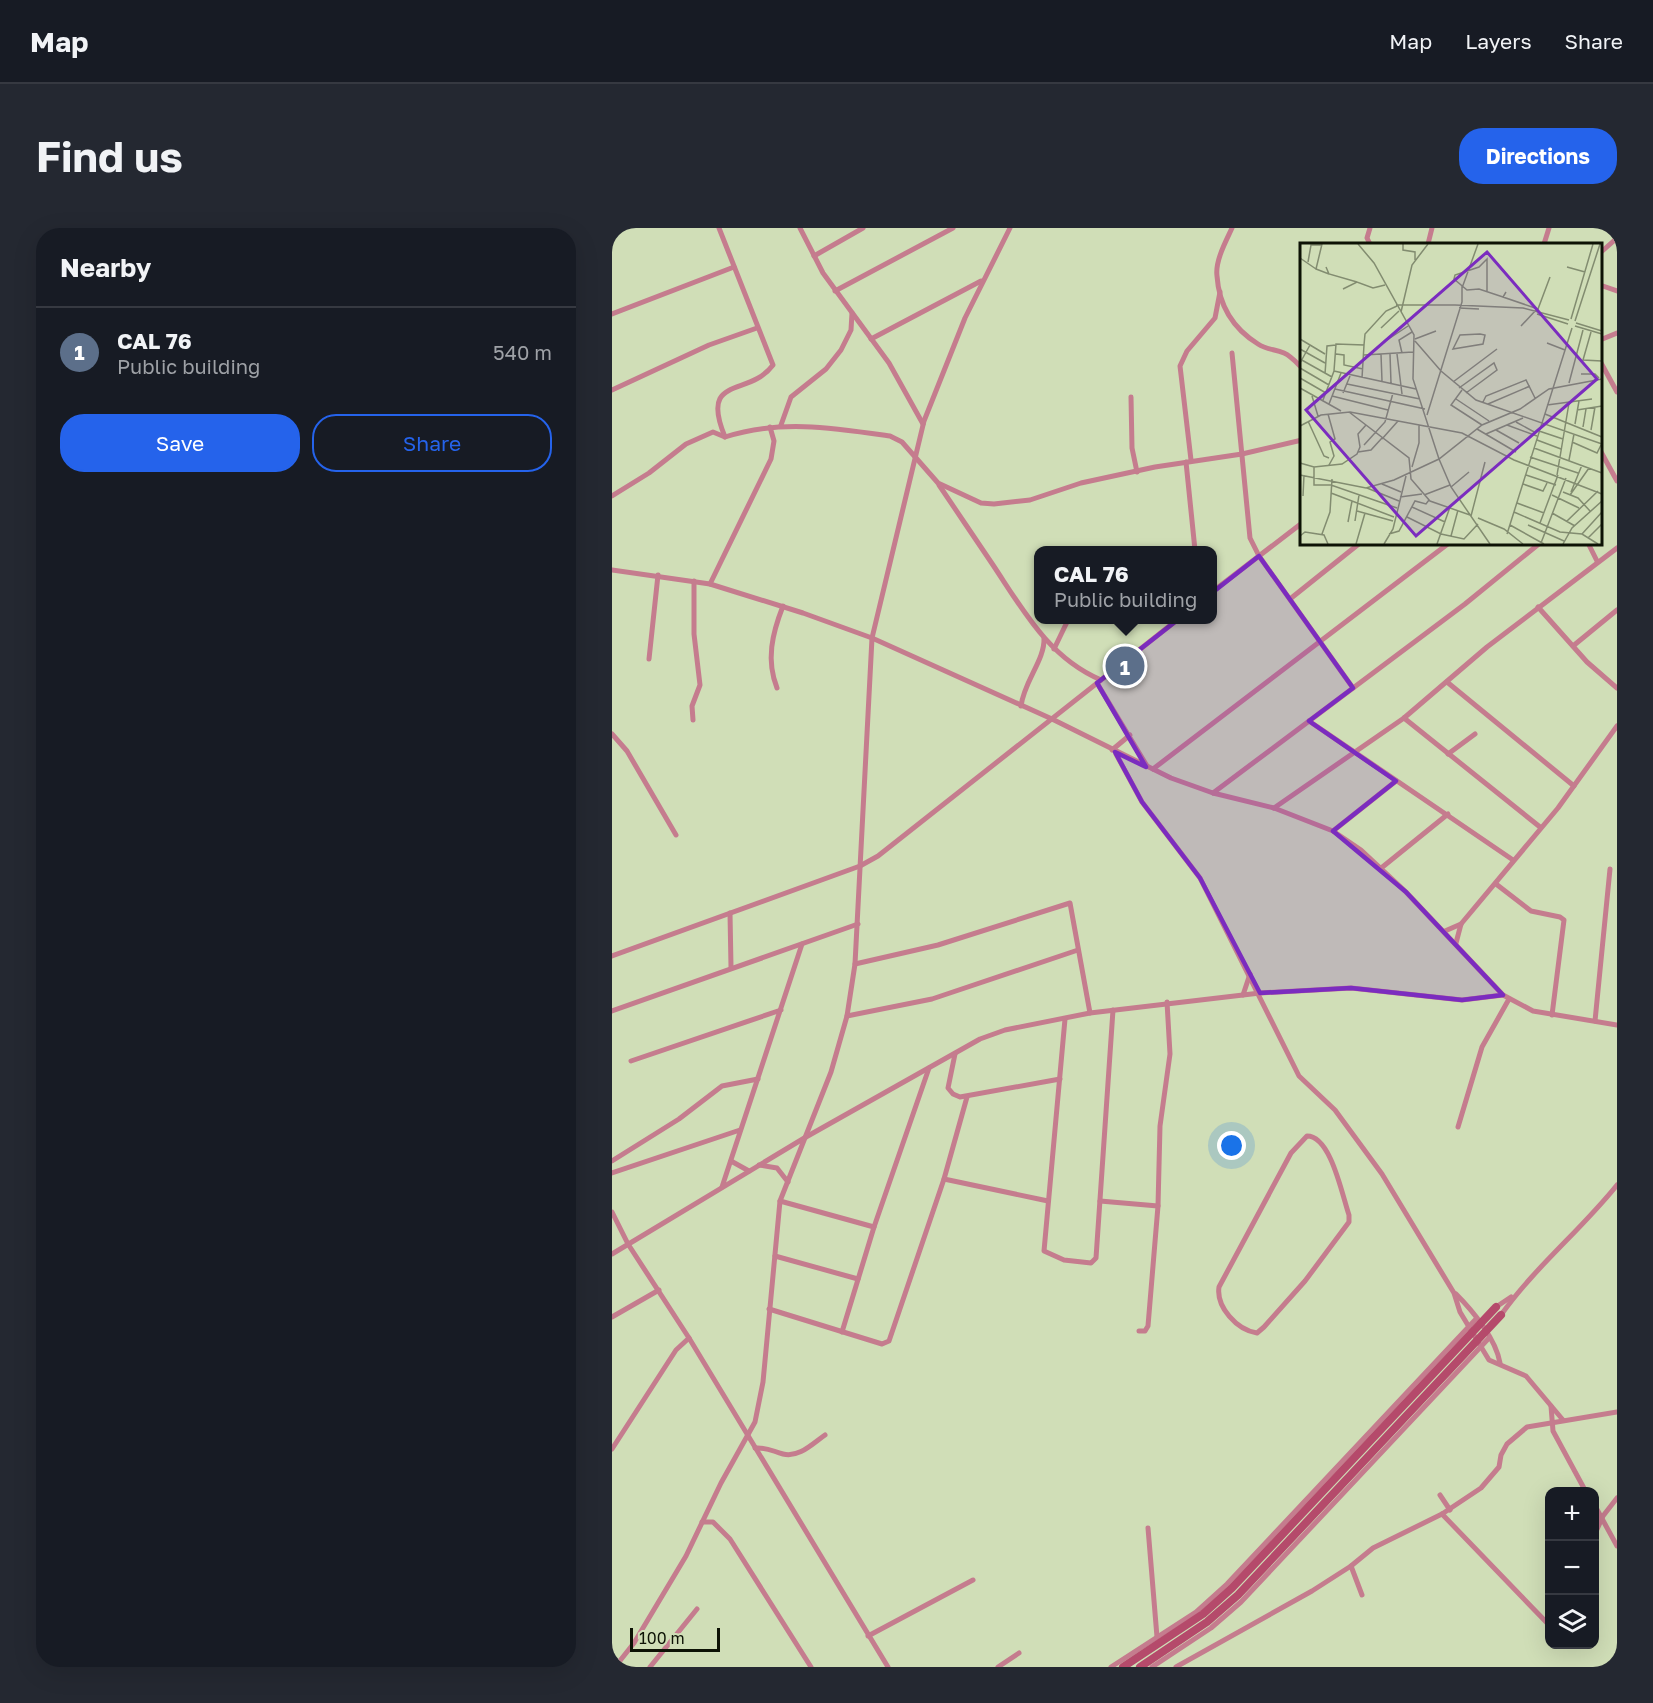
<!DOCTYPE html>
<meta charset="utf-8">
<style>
:root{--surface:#171b24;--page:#242831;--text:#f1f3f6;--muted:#9ea1a6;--line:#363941;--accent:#2563eb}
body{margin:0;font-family:"Golos Text",sans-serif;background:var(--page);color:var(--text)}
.controls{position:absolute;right:18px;bottom:18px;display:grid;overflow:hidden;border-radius:12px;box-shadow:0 6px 24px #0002}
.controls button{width:54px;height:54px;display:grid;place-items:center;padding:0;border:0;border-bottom:2px solid var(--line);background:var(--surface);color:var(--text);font:30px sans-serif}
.scale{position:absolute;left:18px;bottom:15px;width:90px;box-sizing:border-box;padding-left:6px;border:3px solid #0d1205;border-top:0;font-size:16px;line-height:21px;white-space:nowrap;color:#0d1205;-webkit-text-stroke:4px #d0deb7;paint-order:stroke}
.you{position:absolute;left:620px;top:918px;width:21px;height:21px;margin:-15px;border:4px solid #fff;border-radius:50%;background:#1a73e8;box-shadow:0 0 0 9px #1a73e833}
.badge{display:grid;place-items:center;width:39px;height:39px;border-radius:50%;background:var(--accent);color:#fff;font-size:20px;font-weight:700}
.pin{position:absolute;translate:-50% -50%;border:3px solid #fff;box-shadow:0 2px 6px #0006}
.popup{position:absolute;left:422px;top:318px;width:183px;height:78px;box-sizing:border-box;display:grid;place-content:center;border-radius:12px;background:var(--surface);filter:drop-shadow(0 2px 4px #0005);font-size:20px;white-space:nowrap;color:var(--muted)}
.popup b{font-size:22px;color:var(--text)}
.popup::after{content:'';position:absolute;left:50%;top:100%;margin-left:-12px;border:12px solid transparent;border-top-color:var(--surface)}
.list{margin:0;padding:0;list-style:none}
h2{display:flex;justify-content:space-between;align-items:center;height:78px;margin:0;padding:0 24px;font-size:26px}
h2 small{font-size:20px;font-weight:400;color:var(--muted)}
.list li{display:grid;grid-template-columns:39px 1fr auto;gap:18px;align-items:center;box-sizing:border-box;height:90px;padding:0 24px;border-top:2px solid var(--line)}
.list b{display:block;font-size:22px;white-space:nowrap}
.list p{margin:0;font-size:20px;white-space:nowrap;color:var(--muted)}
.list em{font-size:20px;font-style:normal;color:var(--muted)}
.actions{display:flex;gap:12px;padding:18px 24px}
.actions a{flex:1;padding:14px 0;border:2px solid var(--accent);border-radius:24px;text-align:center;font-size:21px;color:var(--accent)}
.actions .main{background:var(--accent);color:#fff}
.icon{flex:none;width:33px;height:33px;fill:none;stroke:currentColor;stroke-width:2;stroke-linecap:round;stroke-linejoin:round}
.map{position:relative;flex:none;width:1005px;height:1439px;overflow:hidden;border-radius:24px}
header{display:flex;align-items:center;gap:36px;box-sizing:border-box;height:84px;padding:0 30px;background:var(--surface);border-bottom:2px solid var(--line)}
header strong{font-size:28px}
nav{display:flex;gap:33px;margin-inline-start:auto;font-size:21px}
.intro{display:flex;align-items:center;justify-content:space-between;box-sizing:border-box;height:144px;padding:0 36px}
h1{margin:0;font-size:42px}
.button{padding:15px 27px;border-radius:24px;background:var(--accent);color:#fff;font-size:21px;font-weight:700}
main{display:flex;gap:36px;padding:0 36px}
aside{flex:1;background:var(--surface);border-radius:24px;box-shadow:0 6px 24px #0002}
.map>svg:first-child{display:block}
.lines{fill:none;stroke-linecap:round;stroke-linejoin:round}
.minor{stroke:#c57c8e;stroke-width:5}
.secondary{stroke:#b54a6b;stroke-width:8}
.marked{fill:#7b2cbf;fill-opacity:0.2;stroke:#7b2cbf;stroke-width:4.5;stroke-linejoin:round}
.inset-road{fill:none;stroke:#828c70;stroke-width:1.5}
.view{fill:#7b2cbf;fill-opacity:0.15;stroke:#7b2cbf;stroke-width:3}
.inset-edge{fill:none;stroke:#0d1205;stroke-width:3}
</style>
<header>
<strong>Map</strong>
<nav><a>Map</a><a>Layers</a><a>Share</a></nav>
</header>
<div class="intro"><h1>Find us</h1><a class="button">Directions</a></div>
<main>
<aside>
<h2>Nearby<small></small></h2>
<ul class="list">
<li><span class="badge" style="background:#5c6f8a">1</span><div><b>CAL 76</b><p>Public building</p></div><em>540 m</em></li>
</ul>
<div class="actions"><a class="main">Save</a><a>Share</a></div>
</aside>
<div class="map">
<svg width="1005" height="1439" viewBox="0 0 1005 1439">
<rect width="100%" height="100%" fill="#d0deb7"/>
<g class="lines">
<g class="minor">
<path d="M107 0 161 137C137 170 87 146 113 209"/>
<path d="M188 0 211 45 277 135 311 196"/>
<path d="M620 0C614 13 603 33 605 48 607 78 622 101 646 116 655 122 663 121 672 125 679 128 685 135 690 140"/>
<path d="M758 0 755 10 758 16"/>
<path d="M816 16 820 0"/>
<path d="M932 16 937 0"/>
<path d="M988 25 1005 10"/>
<path d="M202 28 251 0"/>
<path d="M988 57 1005 63"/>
<path d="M223 63 341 0"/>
<path d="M0 86 122 39"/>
<path d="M259 111 369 53"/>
<path d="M988 112 1005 105"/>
<path d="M620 125 638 310 647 328 741 460"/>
<path d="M988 133 1005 164"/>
<path d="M0 162 97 117 145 100"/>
<path d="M519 169 520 220 525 244"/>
<path d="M169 197 179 169 214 141 229 122 239 102 240 85"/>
<path d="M988 222 1005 253"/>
<path d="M579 232 568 138 575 123 603 90 608 64"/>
<path d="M574 234 583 322"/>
<path d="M327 257C345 284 363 310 381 337 411 382 437 430 489 452"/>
<path d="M0 268 37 245 74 216 101 204 113 209C167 191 223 200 278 208L290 214 326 255 369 275 382 276 418 272 469 255 543 239 630 226 690 212"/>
<path d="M976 315 985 333"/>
<path d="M0 342 98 356 191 385 260 410 440 491 559 550 601 565 662 580 721 603 749 622 794 664 891 767 921 783 1005 797"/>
<path d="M98 356 159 231 162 213 158 199"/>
<path d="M600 364 690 295"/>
<path d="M678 371 748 315"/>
<path d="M926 379 975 434 1005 460"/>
<path d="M961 418 1005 382"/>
<path d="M442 421 456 392"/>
<path d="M37 431 46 347"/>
<path d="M835 454 962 558"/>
<path d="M485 455 535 538"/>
<path d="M165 460C154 432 160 406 171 378"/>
<path d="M409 478C412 453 433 432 432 410"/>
<path d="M792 490 928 599"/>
<path d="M81 492 80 478 88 457 82 406V353"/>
<path d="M697 493 901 632"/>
<path d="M0 506 15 523 64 607"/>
<path d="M500 522 518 507"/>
<path d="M504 526 530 574 588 650 687 848 723 882 770 946 842 1065 848 1084 877 1132 914 1148 951 1192"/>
<path d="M836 526 863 506"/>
<path d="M541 541 837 315"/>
<path d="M601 565 853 376 928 315"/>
<path d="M662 580 792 490 875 419 1005 320"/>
<path d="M721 603 784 553"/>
<path d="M768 641 836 586"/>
<path d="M884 656 919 683 948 689 952 692 940 787"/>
<path d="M118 685 119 739"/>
<path d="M833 703 849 696"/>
<path d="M844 715 849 696 946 580 1005 498"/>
<path d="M0 728 248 638 266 628 565 392"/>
<path d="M243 736 326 717 458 675 478 785"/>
<path d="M631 767 638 746"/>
<path d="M0 783 246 696"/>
<path d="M235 788 320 771 466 722"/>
<path d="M453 791 432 1023 452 1032 479 1035 484 1030 501 782"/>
<path d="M983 793 998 641"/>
<path d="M343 826 336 860 341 866 348 869 448 851"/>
<path d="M19 833 169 782"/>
<path d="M846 899 870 819 897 771"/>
<path d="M695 908C719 908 730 967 737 987V994L693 1053 652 1099 645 1105C625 1102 604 1079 607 1059L679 925Z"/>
<path d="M0 933 67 891 110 858 146 851"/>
<path d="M119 933 137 943"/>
<path d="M147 937 165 940 176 954"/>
<path d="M0 945 128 902"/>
<path d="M332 951 436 973"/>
<path d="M110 959 190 716"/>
<path d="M168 973 262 999"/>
<path d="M488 973 546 978"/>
<path d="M0 984 16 1016 77 1110 276 1439"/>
<path d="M0 1026 194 909 368 811 393 802 478 785 648 765 739 760 850 772 891 767"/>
<path d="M163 1028 246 1051"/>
<path d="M844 1066C861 1083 884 1111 888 1135"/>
<path d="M884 1079 899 1069"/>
<path d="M157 1081 270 1116 277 1113 332 951 355 869"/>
<path d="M889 1087C922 1040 969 1002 1005 957"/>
<path d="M0 1089 47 1062"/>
<path d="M527 1103H533L536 1098 546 978 548 898 558 826 555 774"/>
<path d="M230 1104 262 999 317 840"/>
<path d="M939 1178 941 1203 974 1264"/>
<path d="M143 1220C155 1219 160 1223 171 1226 187 1230 200 1216 213 1207"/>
<path d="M0 1221 64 1122 77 1110"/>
<path d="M828 1267 838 1282"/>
<path d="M982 1276 1005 1318"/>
<path d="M830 1286 938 1398"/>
<path d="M90 1294H101L118 1311 199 1439"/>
<path d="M536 1300 545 1409"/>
<path d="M982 1308 991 1288 1005 1270"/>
<path d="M739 1338 761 1320 830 1286 869 1260 887 1239 889 1227 895 1216 915 1199 1005 1184"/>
<path d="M256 1408 361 1352"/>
<path d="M3 1439 22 1415 74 1328 109 1255 143 1194 151 1154 168 973 219 844 235 788 243 736 260 410 312 193 353 90 398 0"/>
<path d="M38 1439 85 1381"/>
<path d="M386 1439 407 1425"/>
<path d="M499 1439 584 1384 615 1356 864 1091"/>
<path d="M540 1439 599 1400 629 1374 877 1110"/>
<path d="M564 1439 700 1363 739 1338 750 1367"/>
</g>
<g class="secondary">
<path d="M511 1439 591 1386 620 1360 884 1079"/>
<path d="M528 1439 595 1394 626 1367 889 1087"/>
</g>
</g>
<path class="marked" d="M647 328 741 460 697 493 784 553 721 603 794 664 891 767 850 772 739 760 648 765 588 650 530 574 503 524 534 539 485 455Z"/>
<g transform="translate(688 15)">
<rect width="302" height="302" fill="#d0deb7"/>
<path class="inset-road" d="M22 1 16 26 29 31M58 1 74 20 114 92 113 136 139 216 151 244 190 301M103 1V7L115 9V17M0 15 16 26M8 19 11 2H22M26 24 29 31 57 39M267 24 285 29M162 45 178 1M43 46 57 39 73 45 85 42M187 48V16L179 24 155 32 154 36 167 47 179 46 203 54M206 49 203 54 238 66 250 34M96 62H155M155 62 223 65 269 77M159 65 179 66M101 69 112 22 128 1M237 71 268 81M271 76 293 1M275 78 300 1M276 80 302 88M221 83 236 67M275 83 302 91M81 85 99 68M291 89 283 117 302 118M180 91 185 92 183 101 153 106 160 92ZM0 96 25 111M115 96 136 88M87 97 108 83M115 98 141 128 176 157 302 201M247 100 265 107M64 102 65 91 86 68 97 63M0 106 25 120M102 110 99 97 112 89M36 111 44 112V122L63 126M81 111 82 138M90 111 91 140M97 111 102 151M64 112 113 109M0 116 32 134M0 120 10 102M0 125 29 142M34 128 116 146M25 131 27 103 36 102M281 131H295L299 135M0 135 26 150M153 139 197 106M269 140 283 87M47 141 120 156M0 145 41 168M159 145 194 120 197 127 166 150M35 146 125 166M162 147 151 162 182 182M43 150 50 133M12 153 18 173M32 153 88 167M156 156 189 178M23 157 34 128 36 101 64 102 62 135M183 159 186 153 226 137 235 155M29 161 41 130M188 161 230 143M247 162 292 156M277 167 302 163M49 169 109 215 111 236 130 258 170 272M28 171 35 196 30 199 34 213 29 222M245 171 302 194M127 172 162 59V43M8 178 24 213 29 215M216 179 236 190M275 181 279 158M207 182 237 193M0 183 21 172 50 169 162 190 214 217 302 251M283 184 286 166M177 186 216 209M196 187 219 200M291 187 295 164M239 188 263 196M186 191 223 175M82 196 98 178M237 197 261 206M272 199 297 210 302 200M64 202 85 179 93 150M234 205 302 230M58 209 71 207 82 195M230 214 278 230M269 217 274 191M0 220 14 224 42 221 57 211 60 204 58 191 66 182M14 224V242H31L97 265M112 224 119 200V182M0 232 66 245 94 237 139 216 182 182 220 166 249 146 302 136M226 232 256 242M257 232 269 160M82 241 101 249M223 241 243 248 247 240M151 244 169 229M67 245 99 258M263 249 278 255 290 268M271 249 282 222M31 250 94 274M124 252 150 242M252 252 279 265M270 252 289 225M3 253 4 232M100 254 122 251M217 260 244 270M112 264 145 279M57 268 93 278M214 269 260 289 282 291 298 301M252 270 275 283M171 273 185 219M107 274 141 291 164 296 178 281M178 275 204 286 223 301M55 278 59 252M267 278 298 248M48 279 52 258M240 280 258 232M210 282 244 301M228 282 264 298M22 291 30 269 32 236M89 291 99 288 115 258 126 261 129 257M207 291 272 85M282 291 302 269M0 293 5 289 24 292 28 301M151 293 158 267M288 295 302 281M241 300 266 235M56 301 65 270M84 301 93 286 106 233M137 301 150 264M263 301 272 285 302 258"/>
<path class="view" d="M187 9 297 136 116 293 6 167Z"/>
<rect width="302" height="302" class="inset-edge"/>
</g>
</svg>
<div class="controls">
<button>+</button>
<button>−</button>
<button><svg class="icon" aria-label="layers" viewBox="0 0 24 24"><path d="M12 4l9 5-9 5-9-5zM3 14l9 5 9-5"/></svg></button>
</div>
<div class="scale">100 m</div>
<div class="you"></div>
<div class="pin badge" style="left:513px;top:438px;background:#5c6f8a">1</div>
<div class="popup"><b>CAL 76</b>Public building</div>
</div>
</main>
